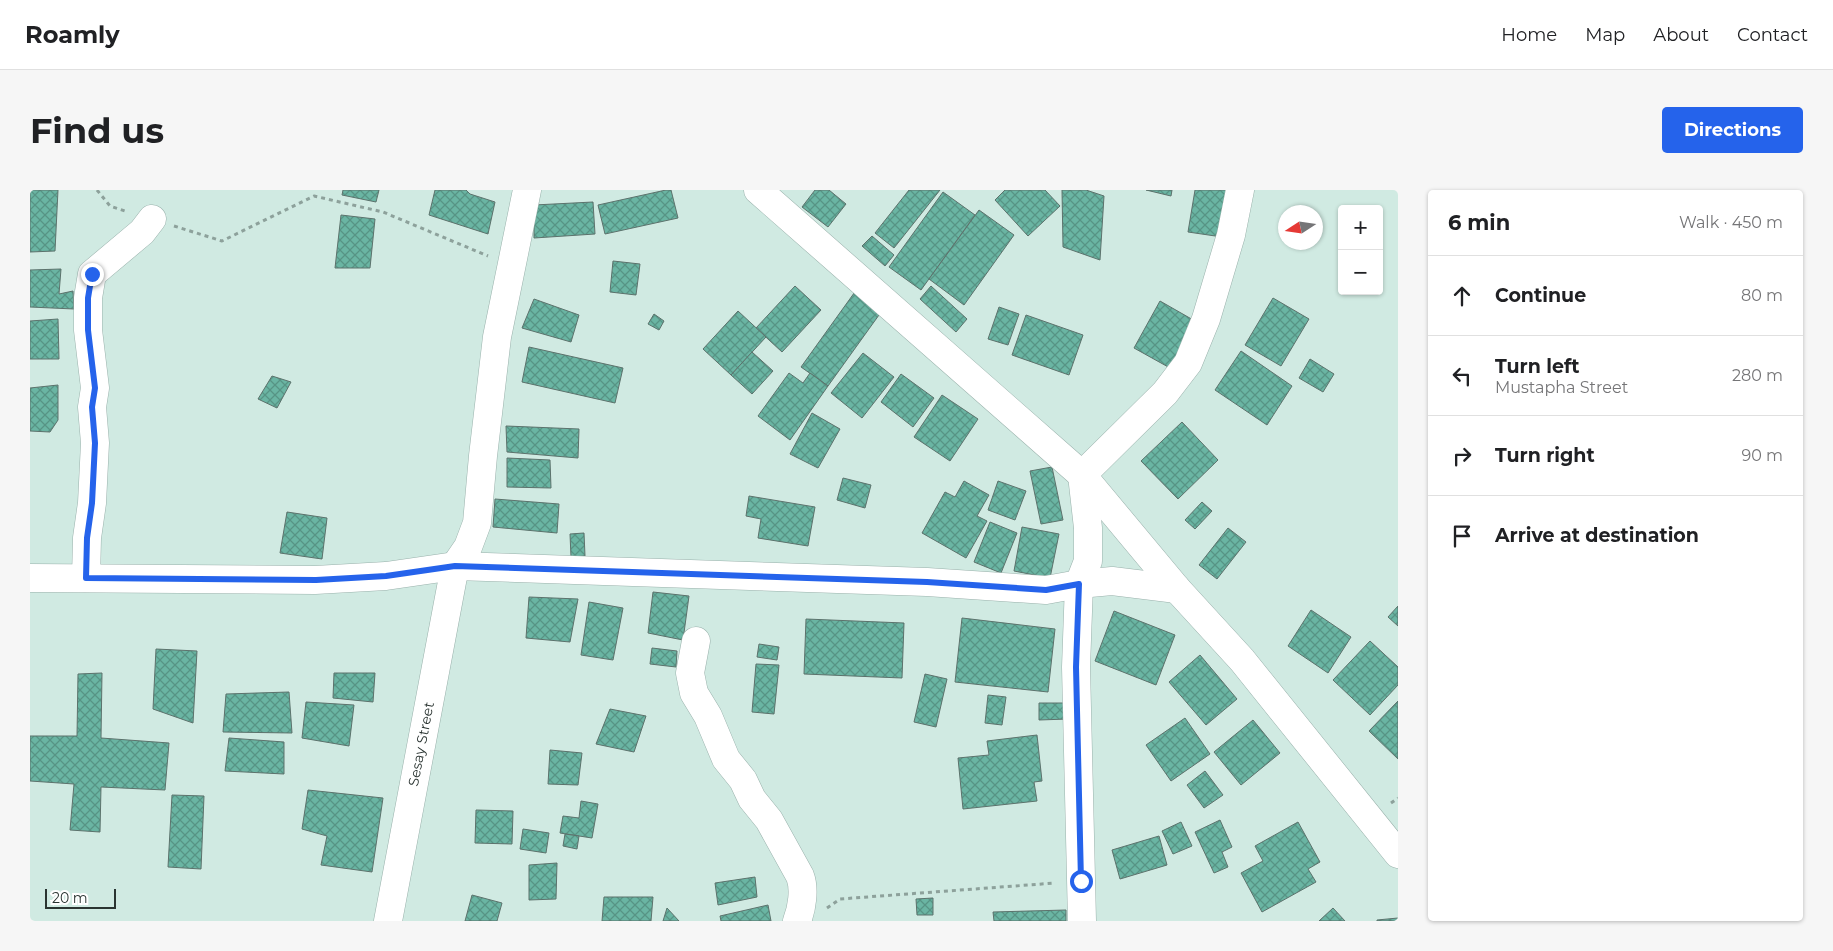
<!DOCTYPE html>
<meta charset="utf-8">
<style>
:root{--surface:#fff;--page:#f6f6f6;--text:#202124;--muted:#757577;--line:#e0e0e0;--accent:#2563eb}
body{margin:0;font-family:Montserrat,sans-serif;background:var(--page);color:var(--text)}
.controls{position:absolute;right:15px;top:15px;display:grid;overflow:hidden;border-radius:5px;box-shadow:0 1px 4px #0004}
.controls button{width:45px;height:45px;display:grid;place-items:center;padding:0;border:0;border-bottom:1px solid var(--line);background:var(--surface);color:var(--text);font:25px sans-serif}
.compass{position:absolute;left:1248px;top:15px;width:45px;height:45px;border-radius:50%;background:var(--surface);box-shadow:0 1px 4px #0004;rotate:258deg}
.scale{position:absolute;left:15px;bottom:12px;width:71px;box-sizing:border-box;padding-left:5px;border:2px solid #2a3431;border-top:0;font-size:14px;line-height:18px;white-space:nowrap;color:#2a3431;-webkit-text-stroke:4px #fff;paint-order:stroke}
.stop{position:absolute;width:15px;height:15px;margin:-11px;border:4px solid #2563eb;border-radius:50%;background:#fff}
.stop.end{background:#2563eb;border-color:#fff;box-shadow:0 1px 5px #0008}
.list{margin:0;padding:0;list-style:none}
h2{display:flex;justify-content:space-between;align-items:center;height:65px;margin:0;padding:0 20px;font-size:21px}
h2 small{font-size:16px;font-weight:400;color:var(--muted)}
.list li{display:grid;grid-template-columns:32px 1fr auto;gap:15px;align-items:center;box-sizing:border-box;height:80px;padding:0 20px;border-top:1px solid var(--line)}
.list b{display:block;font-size:19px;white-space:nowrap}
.list p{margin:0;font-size:16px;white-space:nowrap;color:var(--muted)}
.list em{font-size:16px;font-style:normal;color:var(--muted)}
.icon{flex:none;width:28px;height:28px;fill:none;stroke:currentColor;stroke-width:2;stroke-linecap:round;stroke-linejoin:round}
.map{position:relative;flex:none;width:1368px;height:731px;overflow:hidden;border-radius:5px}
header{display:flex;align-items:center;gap:30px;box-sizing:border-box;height:70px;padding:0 25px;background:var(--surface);border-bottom:1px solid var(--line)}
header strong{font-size:24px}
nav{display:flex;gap:28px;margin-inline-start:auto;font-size:18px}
.intro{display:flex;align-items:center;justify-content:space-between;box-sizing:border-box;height:120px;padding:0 30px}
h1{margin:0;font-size:35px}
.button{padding:12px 22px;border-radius:5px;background:var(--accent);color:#fff;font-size:18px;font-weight:700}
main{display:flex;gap:30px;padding:0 30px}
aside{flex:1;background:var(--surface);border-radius:5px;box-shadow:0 1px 4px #0004}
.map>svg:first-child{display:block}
.building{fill:url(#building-cross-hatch);stroke:#5c726c}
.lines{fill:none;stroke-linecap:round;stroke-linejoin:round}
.minor-casing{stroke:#99b1ab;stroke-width:29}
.path{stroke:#8da19b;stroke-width:3;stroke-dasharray:4 4;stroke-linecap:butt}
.minor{stroke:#fff;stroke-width:28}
.route{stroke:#2563eb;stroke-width:6}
.labels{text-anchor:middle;stroke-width:4;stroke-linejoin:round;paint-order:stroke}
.street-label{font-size:14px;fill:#2a3431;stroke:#fff}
</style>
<header>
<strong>Roamly</strong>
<nav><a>Home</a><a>Map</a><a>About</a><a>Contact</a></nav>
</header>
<div class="intro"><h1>Find us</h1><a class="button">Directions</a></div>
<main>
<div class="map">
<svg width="1368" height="731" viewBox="0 0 1368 731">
<defs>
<pattern id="building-cross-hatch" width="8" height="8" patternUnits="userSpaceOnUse" patternTransform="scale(1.25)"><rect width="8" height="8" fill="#6ab5a3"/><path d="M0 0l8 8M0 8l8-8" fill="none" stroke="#579485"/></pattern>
</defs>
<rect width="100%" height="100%" fill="#d0eae2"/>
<g class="building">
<path d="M0 0H28L25 61 0 62Z"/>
<path d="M313 0H349L346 12 312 5Z"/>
<path d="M405 0H436L440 4 465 12 458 44 399 25Z"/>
<path d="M636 0H641L648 28 575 44 568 15Z"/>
<path d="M785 0H799L816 14 798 37 772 17Z"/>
<path d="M879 0H910L864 58 845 43Z"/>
<path d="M975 0H1015L1030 16 998 46 965 10Z"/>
<path d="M1032 0H1056L1074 6 1070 70 1033 57Z"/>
<path d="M1116 0H1142L1141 6Z"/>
<path d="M1165 0H1206L1199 48 1158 42Z"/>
<path d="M913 2 945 25 891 100 859 77Z"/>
<path d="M563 12 565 44 504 48V15Z"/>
<path d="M949 20 984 45 934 115 899 89Z"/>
<path d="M311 25 345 29 340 78H305Z"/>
<path d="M842 46 864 65 855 76 832 56Z"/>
<path d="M583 71 610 74 606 105 580 102Z"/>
<path d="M31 79 29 104 43 101 44 119 0 117V80Z"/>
<path d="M765 96 791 120 752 162 726 138Z"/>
<path d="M901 96 937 129 926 142 890 109Z"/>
<path d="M827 99 854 118 798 196 771 177Z"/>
<path d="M1243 108 1279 129 1251 176 1215 155Z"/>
<path d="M504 109 549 125 541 152 492 138Z"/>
<path d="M1130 111 1165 131 1140 178 1104 158Z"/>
<path d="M969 117 989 124 978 155 958 149Z"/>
<path d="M708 121 736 147 701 185 673 159Z"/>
<path d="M624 124 634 131 629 140 618 134Z"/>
<path d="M996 125 1053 145 1039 185 982 165Z"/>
<path d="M28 129 29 169H0V131Z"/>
<path d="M499 157 593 178 585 213 492 192Z"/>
<path d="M1211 161 1262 196 1237 235 1185 200Z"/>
<path d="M722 162 743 181 722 204 701 185Z"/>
<path d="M833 163 864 187 832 228 801 203Z"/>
<path d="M1280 169 1304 184 1293 202 1269 188Z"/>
<path d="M759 183 773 193 780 183 798 196 760 250 728 226Z"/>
<path d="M871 184 904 208 883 237 851 212Z"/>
<path d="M242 186 261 192 247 218 228 209Z"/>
<path d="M28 195V230L20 242 0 241V198Z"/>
<path d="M912 205 948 229 920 271 884 247Z"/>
<path d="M782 223 810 239 788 278 760 264Z"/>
<path d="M1152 232 1188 270 1148 309 1111 271Z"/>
<path d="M476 236 549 239 548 268 477 262Z"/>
<path d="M477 268 520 270 521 298 477 297Z"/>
<path d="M1022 277 1033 330 1011 334 1000 281Z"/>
<path d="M813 288 841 295 835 318 807 310Z"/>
<path d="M934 291 959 305 947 326 957 331 936 368 892 343 915 302 925 307Z"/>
<path d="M968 291 996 301 985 330 958 320Z"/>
<path d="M719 306 785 317 778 356 728 348 731 329 716 326Z"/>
<path d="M465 309 529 314 527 343 463 337Z"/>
<path d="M1172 312 1182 321 1165 339 1155 330Z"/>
<path d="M257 322 297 328 292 369 250 363Z"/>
<path d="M960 332 987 343 971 383 944 372Z"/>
<path d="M992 337 1029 344 1020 388 984 381Z"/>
<path d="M1198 338 1216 352 1187 389 1169 375Z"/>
<path d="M554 343 555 366 541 367 540 344Z"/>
<path d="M623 402 659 406 653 450 618 443Z"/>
<path d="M499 407 548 409 540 452 496 448Z"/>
<path d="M559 412 593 418 583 470 551 465Z"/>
<path d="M1368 416V436L1358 427Z"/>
<path d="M1281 420 1321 447 1298 483 1258 456Z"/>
<path d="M1084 421 1145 445 1126 495 1065 471Z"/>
<path d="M932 428 1025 439 1018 502 925 492Z"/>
<path d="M776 429 874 433 872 488 774 484Z"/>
<path d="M1340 451 1368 477V495L1340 525 1303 490Z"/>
<path d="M729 454 749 457 747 470 727 467Z"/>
<path d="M622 458 647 461 646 477 620 474Z"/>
<path d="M126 459 167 461 163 533 123 519Z"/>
<path d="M1170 465 1207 509 1176 535 1139 492Z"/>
<path d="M726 474 749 475 744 524 722 522Z"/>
<path d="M72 483 71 548 139 553 135 600 71 597 70 642 40 640 44 594 0 591V546H47L48 484Z"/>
<path d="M304 483H345L343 512 303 508Z"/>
<path d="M895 484 917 489 906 537 884 532Z"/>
<path d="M259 502 262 543 193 542 196 504Z"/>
<path d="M958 505 976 507 972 535 955 533Z"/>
<path d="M1368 511V569L1339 541Z"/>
<path d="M276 512 324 515 319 556 272 548Z"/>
<path d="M1009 513H1037L1038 529 1009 530Z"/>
<path d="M580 519 616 526 604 562 566 554Z"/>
<path d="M1155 528 1180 564 1141 591 1116 555Z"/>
<path d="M1223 530 1250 563 1211 595 1184 562Z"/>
<path d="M1007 545 1012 591 1004 592 1007 611 933 619 928 568 959 565 957 551Z"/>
<path d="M199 548 254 552V584L195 581Z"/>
<path d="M520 560 552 563 548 595 518 594Z"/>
<path d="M1175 581 1193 605 1174 618 1157 595Z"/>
<path d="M278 600 353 608 342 682 291 675 297 646 272 639Z"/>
<path d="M142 605 174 606 171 679 138 677Z"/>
<path d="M551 611 568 614 562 648 530 643 533 626 549 628Z"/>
<path d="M446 620 483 621 482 654 445 653Z"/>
<path d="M1190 630 1202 657 1192 662 1198 677 1184 683 1165 642Z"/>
<path d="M1151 632 1162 656 1143 664 1132 641Z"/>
<path d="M1268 632 1290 672 1278 679 1286 692 1232 722 1211 683 1233 671 1225 656Z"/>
<path d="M493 639 519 643 516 663 490 659Z"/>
<path d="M535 644 549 646 547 659 533 656Z"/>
<path d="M1129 646 1137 675 1090 689 1082 660Z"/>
<path d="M527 673 526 709 499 710V675Z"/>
<path d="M725 687 727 707 688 715 685 693Z"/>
<path d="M442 705 472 713 467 731H435Z"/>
<path d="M574 707H623L621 731H572Z"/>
<path d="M903 708V725H887L886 709Z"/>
<path d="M738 715 741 731H691L690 726Z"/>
<path d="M637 718 649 731H633Z"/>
<path d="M1303 718 1315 731H1289Z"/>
<path d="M1036 720V731H964L963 722Z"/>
<path d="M1368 728V731H1347V730Z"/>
</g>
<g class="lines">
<defs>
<g id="minor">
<path d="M728 0 1052 285 1147 399 1212 470 1368 664"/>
<path d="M0 388 285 390 356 386 425 376 897 392 1016 400 1049 394 1082 391 1147 399"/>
<path d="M56 388 57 348 62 313 65 253 62 217 65 198 58 140V108L62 84 112 42 122 29"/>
<path d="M666 451 660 483 664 503 678 526 696 569 713 590 722 609 739 630 770 686C775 699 772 718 767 731"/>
<path d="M358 731 425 376 438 357 447 333 453 266 467 147 497 0"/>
<path d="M1052 731 1046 477 1049 394 1058 371V338L1052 285 1135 203 1158 173 1176 129 1201 45 1210 0"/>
</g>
</defs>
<use href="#minor" class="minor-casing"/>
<g class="path">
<path d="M67 0 80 16 95 21"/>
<path d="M144 36 192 51 284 6 353 22 458 66"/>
<path d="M1361 613 1368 608"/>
<path d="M797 718 810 709 1025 693"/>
</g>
<use href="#minor" class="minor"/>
</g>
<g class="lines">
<path class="route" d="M62 84 58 108V140L65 198 62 217 65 253 62 313 57 348 56 388 286 390 356 386 425 376 897 392 1016 400 1049 394 1046 477 1051 691"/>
</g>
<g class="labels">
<g class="street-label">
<text transform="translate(391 554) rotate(-79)" y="5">Sesay Street</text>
</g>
</g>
</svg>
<div class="controls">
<button>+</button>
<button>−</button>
</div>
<svg class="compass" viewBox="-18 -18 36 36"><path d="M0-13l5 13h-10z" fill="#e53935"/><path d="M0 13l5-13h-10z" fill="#757577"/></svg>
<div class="scale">20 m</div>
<div class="stop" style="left:1051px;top:691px"></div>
<div class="stop end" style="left:62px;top:84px"></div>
</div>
<aside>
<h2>6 min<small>Walk · 450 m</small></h2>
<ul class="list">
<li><svg class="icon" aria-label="ahead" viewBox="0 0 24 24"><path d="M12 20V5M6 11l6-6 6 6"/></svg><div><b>Continue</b></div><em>80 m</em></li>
<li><svg class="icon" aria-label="left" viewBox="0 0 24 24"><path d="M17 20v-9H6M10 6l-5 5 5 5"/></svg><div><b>Turn left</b><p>Mustapha Street</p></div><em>280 m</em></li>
<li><svg class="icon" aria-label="right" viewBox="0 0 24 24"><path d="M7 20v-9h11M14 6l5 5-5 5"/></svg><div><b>Turn right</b></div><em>90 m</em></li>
<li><svg class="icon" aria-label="arrive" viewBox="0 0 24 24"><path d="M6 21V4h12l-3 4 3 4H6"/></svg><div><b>Arrive at destination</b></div></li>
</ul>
</aside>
</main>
